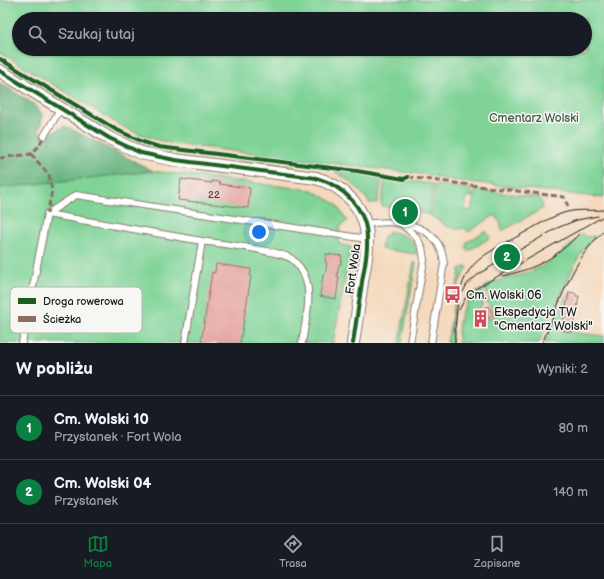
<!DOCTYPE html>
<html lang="pl">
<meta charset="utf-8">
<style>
:root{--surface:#171b24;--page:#242831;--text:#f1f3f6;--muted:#9ea1a6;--line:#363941;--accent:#0b8043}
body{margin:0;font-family:"Balsamiq Sans",sans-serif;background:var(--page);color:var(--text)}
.you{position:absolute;left:259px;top:232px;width:14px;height:14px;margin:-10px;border:3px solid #fff;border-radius:50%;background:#1a73e8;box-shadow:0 0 0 6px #1a73e833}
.badge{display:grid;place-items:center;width:26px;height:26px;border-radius:50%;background:var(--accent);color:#fff;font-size:13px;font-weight:700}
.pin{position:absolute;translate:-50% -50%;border:2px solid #fff;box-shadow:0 1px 4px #0006}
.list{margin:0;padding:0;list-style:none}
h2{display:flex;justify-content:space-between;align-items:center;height:52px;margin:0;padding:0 16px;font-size:17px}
h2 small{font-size:13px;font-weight:400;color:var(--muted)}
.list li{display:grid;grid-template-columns:26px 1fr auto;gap:12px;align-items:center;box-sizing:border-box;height:64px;padding:0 16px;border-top:1px solid var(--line)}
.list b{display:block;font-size:15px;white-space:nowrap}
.list p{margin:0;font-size:13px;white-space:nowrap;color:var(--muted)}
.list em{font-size:13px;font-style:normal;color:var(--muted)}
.icon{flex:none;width:22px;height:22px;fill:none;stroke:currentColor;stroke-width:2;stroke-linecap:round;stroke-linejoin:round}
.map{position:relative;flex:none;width:604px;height:343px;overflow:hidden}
.search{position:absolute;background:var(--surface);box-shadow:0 1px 3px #0004;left:12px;right:12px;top:12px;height:44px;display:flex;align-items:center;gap:10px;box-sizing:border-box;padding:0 14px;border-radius:22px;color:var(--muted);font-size:15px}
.sheet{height:180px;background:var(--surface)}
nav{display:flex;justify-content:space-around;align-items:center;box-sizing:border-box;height:56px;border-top:1px solid var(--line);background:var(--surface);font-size:11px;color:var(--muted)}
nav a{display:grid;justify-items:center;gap:2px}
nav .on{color:var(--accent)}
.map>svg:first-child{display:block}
.green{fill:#7fd396;stroke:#4e7859;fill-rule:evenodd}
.forest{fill:#67b57f;stroke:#42684e}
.building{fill:#e49f9b}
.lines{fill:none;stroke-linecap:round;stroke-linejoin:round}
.service-casing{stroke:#887a6c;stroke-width:8}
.minor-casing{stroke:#887a6c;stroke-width:14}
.service{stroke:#fff;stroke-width:6}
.minor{stroke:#fff;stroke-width:12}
.tram{stroke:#1c1c1c;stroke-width:1}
.quiet{stroke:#8d6e63;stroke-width:3;stroke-dasharray:6 3;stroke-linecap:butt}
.cycleway-casing{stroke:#f6f6f2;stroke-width:6}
.cycleway{stroke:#1b5e20;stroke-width:4}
.labels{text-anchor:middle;stroke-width:3;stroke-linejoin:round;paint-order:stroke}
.number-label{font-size:10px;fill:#4e3d3c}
.park-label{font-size:12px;fill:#3f5c47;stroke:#f6f6f2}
.street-label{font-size:12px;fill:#1c1c1c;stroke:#f6f6f2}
.poi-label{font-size:12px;fill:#1c1c1c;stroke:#f6f6f2;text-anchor:start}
.key{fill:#f6f6f2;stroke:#b5b5b2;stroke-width:1}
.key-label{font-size:11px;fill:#1c1c1c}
</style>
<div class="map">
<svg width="604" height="343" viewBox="0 0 604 343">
<rect width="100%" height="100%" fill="#f6f6f2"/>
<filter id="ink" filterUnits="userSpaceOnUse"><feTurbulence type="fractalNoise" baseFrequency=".025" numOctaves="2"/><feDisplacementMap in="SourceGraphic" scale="8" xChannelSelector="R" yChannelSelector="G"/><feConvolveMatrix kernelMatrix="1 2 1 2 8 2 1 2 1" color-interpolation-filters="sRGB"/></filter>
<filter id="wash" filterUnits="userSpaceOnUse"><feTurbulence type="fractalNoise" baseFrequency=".012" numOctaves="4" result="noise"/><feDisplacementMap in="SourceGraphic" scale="16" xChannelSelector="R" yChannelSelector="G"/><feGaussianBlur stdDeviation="0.9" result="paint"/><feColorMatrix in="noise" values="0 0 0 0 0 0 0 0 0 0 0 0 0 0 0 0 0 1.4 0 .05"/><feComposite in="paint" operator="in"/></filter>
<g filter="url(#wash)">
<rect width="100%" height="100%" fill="#f4d9bc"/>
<g class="green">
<path d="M0 0H604V198L436 178V176L175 144C155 140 136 134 118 124L0 52ZM19 19H585V49H19Z"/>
<path d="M0 83 36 106 43 116 36 132 52 142 87 140 153 171 312 190 336 204 347 221 340 227 339 244 351 247 333 343H0Z"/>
<path d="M89 116C115 132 141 146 172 151L294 166 182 153 158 149 124 137 88 117Z"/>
<path d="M334 171 360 173 382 179 377 203H369C361 189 348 179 334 171Z"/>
<path d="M386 178 433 184 429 215 418 212 382 206 381 204 385 180Z"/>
<path d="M435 185 473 189 472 197 467 196 465 210 471 211 474 195 477 190 537 197C542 200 543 204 542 209L502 231 500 222 495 215 468 232 465 228C449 232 443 222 431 216Z"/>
<path d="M389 231C402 234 417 238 416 254L381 249 383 236 389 234Z"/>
<path d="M484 232H487L490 238 468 251 466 248 467 242Z"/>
<path d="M582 234 586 237 595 236 583 250 576 262 539 343H458C457 321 461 301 481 289L485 296 481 307 473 312V315L479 325 495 315 488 303 486 304 489 296 484 287C498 279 511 278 526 273 548 266 565 251 582 234Z"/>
<path d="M414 262 416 263 402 343H399Z"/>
<path d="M467 266 468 267C464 274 459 281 457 289 454 304 450 329 453 343H447L460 269Z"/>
<path d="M567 294 561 331 604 336V343H544Z"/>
</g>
<path class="forest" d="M0 83 36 106 43 116 39 132 44 136 65 126 153 171 0 188Z"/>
<g id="blocks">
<g class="building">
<path d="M181 179 212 183V181L220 182 219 184 250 188 248 208 178 200Z"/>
<path d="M326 254 342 256 341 264H339L337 276 339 277 336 299 320 296 323 275H325L327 263 325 262Z"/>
<path d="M216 264 251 269 250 277H251L240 343H201L212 272 215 273Z"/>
<path d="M569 292 575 293 576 296H579L573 332 562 330Z"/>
<path d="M488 306 494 315 479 324 473 315Z"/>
</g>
</g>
</g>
<g filter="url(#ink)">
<use href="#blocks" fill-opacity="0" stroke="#887a6c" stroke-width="1"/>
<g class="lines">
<defs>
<g id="service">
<path d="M44 136 61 108"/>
<path d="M47 214 202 241 185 343"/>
<path d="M365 224C398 219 440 223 444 263L431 343"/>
<path d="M402 224 416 237 422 247 424 260 410 343"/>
<path d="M202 241C220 244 279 250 292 259 297 263 304 272 306 279 312 299 305 323 302 343"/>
<path d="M22 343 47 214 76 195 367 239"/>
</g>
<path id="minor" d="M0 71 109 138 141 153 175 160 316 178C344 186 367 209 367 239 368 254 364 268 362 282 359 302 356 323 353 343"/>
</defs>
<use href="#service" class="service-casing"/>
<use href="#minor" class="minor-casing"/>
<use href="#service" class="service"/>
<use href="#minor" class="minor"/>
<g class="tram">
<path d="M503 276C537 268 555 259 580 233"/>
<path d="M463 292 467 284 480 273 557 228 577 220 598 216"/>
<path d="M459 310 466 297 477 288 604 216"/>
<path d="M455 343C454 332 456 321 457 309 463 261 481 257 520 235 535 227 551 216 567 212 579 209 592 211 604 210"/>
<path d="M542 343C560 304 571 260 604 231"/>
</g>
<g class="quiet">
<path d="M31 154 49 175 52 191 47 214"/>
<path d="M0 158 31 154 38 147 44 136"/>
<path d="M408 177 564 197 568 206"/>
</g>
<defs>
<g id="cycleway">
<path d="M0 59 115 129 143 142 159 147 357 171 404 179 408 177"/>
<path d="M0 71 109 138 141 153 175 160 316 178C344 186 367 209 367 239 368 254 364 268 362 282 359 302 356 323 353 343"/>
</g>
</defs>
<use href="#cycleway" class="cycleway-casing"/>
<use href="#cycleway" class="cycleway"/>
</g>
</g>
<defs>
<symbol id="bus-bare" viewBox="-9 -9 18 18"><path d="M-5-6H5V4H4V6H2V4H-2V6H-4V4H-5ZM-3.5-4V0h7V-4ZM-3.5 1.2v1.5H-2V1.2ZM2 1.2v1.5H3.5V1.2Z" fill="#d1495b" stroke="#f6f6f2" stroke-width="2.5" paint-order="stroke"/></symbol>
<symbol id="building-bare" viewBox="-9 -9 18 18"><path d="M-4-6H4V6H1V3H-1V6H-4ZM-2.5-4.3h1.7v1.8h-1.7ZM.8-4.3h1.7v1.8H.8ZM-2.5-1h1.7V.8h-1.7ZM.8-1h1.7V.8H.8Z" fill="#d1495b" stroke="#f6f6f2" stroke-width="2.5" paint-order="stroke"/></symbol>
</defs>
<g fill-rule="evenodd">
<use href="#bus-bare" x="440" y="282" width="25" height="25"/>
<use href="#building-bare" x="468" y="306" width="25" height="25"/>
</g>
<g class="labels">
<g class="number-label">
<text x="214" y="198">22</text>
</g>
<g class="park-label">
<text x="534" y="122">Cmentarz Wolski</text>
</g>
<g class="street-label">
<text transform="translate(353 269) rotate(-82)" y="4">Fort Wola</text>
</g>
<g class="poi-label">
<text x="466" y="299">Cm. Wolski 06</text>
<text x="494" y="316">Ekspedycja TW<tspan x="494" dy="14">"Cmentarz Wolski"</tspan></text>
</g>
</g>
<rect x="10" y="287" width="132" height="46" rx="6" class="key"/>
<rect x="18" y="298" width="18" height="6" fill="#1b5e20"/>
<rect x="18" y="316" width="18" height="6" fill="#8d6e63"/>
<g class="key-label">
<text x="43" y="305">Droga rowerowa</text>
<text x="43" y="323">Ścieżka</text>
</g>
</svg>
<div class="you"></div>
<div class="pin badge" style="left:405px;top:212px">1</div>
<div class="pin badge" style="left:507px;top:257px">2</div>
<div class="search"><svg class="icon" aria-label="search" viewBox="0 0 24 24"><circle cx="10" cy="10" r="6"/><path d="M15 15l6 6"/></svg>Szukaj tutaj</div>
</div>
<section class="sheet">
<h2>W pobliżu<small>Wyniki: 2</small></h2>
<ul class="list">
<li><span class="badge">1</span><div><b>Cm. Wolski 10</b><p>Przystanek · Fort Wola</p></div><em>80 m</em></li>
<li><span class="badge">2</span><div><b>Cm. Wolski 04</b><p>Przystanek</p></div><em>140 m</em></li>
</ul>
</section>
<nav>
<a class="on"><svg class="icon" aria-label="map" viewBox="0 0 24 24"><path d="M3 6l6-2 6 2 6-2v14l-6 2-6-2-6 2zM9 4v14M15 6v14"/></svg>Mapa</a>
<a><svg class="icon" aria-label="directions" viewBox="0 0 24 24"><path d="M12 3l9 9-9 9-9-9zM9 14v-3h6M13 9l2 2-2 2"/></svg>Trasa</a>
<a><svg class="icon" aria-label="saved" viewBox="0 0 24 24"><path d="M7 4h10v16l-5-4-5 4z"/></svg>Zapisane</a>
</nav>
